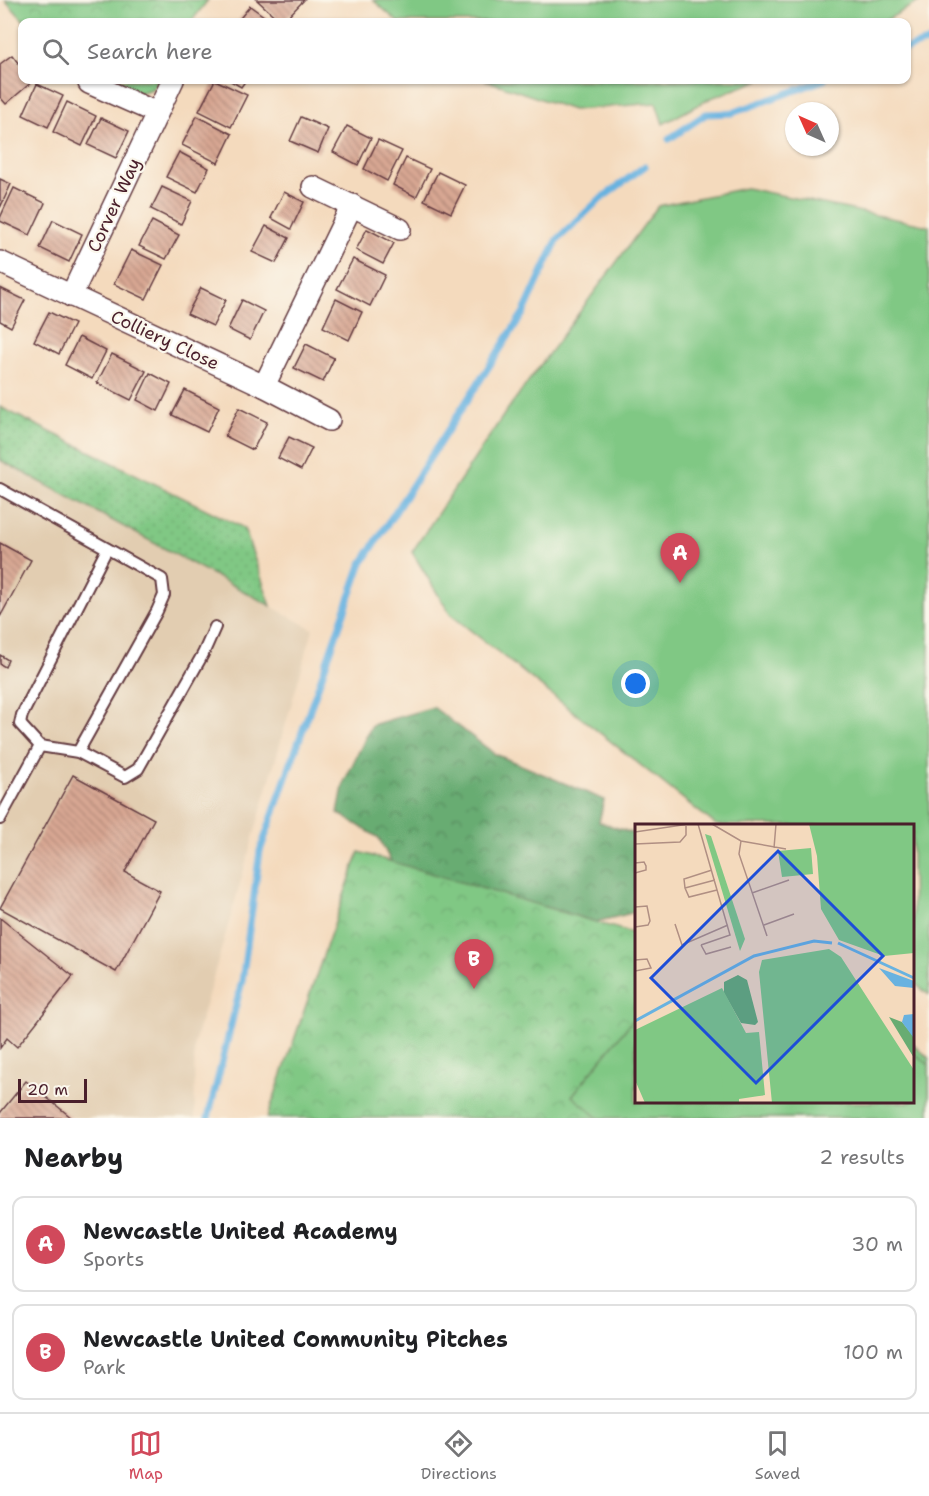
<!DOCTYPE html>
<style>
:root{--surface:#fff;--page:#f2f2f2;--text:#202124;--muted:#757577;--line:#e0e0e0;--accent:#d1495b}
body{margin:0;font-family:"Shantell Sans",sans-serif;background:var(--page);color:var(--text)}
.compass{position:absolute;left:785px;top:102px;width:54px;height:54px;border-radius:50%;background:var(--surface);box-shadow:0 2px 4px #0004;rotate:315deg}
.scale{position:absolute;left:18px;bottom:15px;width:69px;box-sizing:border-box;padding-left:6px;border:3px solid #4a1f2b;border-top:0;font-size:16px;line-height:21px;white-space:nowrap;color:#4a1f2b;-webkit-text-stroke:4px #fbf7ec;paint-order:stroke}
.you{position:absolute;left:636px;top:684px;width:21px;height:21px;margin:-15px;border:4px solid #fff;border-radius:50%;background:#1a73e8;box-shadow:0 0 0 9px #1a73e833}
.badge{display:grid;place-items:center;width:39px;height:39px;border-radius:50%;background:var(--accent);color:#fff;font-size:20px;font-weight:700}
.pin{position:absolute;translate:-50% -50px;filter:drop-shadow(0 2px 3px #0008)}
.pin::after{content:'';position:absolute;top:32px;width:21px;height:18px;background:inherit;clip-path:polygon(0 0,100% 0,50% 100%)}
.list{margin:0;padding:0;list-style:none}
h2{display:flex;justify-content:space-between;align-items:center;height:78px;margin:0;padding:0 24px;font-size:26px}
h2 small{font-size:20px;font-weight:400;color:var(--muted)}
.list li{display:grid;grid-template-columns:39px 1fr auto;gap:18px;align-items:center;box-sizing:border-box;height:96px;margin:0 12px 12px;padding:0 12px;border:2px solid var(--line);border-radius:12px}
.list b{display:block;font-size:22px;white-space:nowrap}
.list p{margin:0;font-size:20px;white-space:nowrap;color:var(--muted)}
.list em{font-size:20px;font-style:normal;color:var(--muted)}
.icon{flex:none;width:33px;height:33px;fill:none;stroke:currentColor;stroke-width:2;stroke-linecap:round;stroke-linejoin:round}
.map{position:relative;flex:none;width:929px;height:1118px;overflow:hidden}
.search{position:absolute;background:var(--surface);box-shadow:0 2px 4px #0004;left:18px;right:18px;top:18px;height:66px;display:flex;align-items:center;gap:15px;box-sizing:border-box;padding:0 21px;border-radius:12px;color:var(--muted);font-size:22px}
.sheet{height:294px;background:var(--surface)}
nav{display:flex;justify-content:space-around;align-items:center;box-sizing:border-box;height:84px;border-top:2px solid var(--line);background:var(--surface);font-size:16px;color:var(--muted)}
nav a{display:grid;justify-items:center;gap:3px}
nav .on{color:var(--accent)}
.map>svg:first-child{display:block}
.built{fill:#e2cdb1}
.grass{fill:url(#grass-dots);stroke:#657458;stroke-width:1.5}
.forest{fill:url(#forest-crowns);stroke:#59664e;stroke-width:1.5}
.park{fill:url(#park-crowns);stroke:#657458;stroke-width:1.5}
.pitch{fill:#80c884;stroke:#657458;stroke-width:1.5}
.lines{fill:none;stroke-linecap:round;stroke-linejoin:round}
.stream{stroke:#68b2e0;stroke-width:7}
.building{fill:url(#building-back-hatch)}
.lane-casing{stroke:#643b41;stroke-width:14}
.street-casing{stroke:#643b41;stroke-width:24}
.lane{stroke:#fff;stroke-width:10}
.street{stroke:#fff;stroke-width:21}
.labels{text-anchor:middle;stroke-width:4.5;stroke-linejoin:round;paint-order:stroke}
.street-label{font-size:18px;fill:#4a1f2b;stroke:#fbf7ec}
.inset-river{fill:none;stroke:#68b2e0;stroke-width:3}
.inset-road{fill:none;stroke:#b08f83;stroke-width:1.5}
.view{fill:#1d4ed8;fill-opacity:0.15;stroke:#1d4ed8;stroke-width:3}
.inset-edge{fill:none;stroke:#4a1f2b;stroke-width:3}
</style>
<div class="map">
<svg width="929" height="1118" viewBox="0 0 929 1118">
<defs>
<pattern id="grass-dots" width="8" height="8" patternUnits="userSpaceOnUse" patternTransform="scale(1.5)"><rect width="8" height="8" fill="#80c884"/><path d="M2 2h.1M6 6h.1" fill="none" stroke="#70ab72" stroke-width="1.8" stroke-linecap="round"/></pattern>
<pattern id="forest-crowns" width="20" height="18" patternUnits="userSpaceOnUse" patternTransform="scale(1.5)"><rect width="20" height="18" fill="#68ac72"/><path d="M2 6a3 3 0 1 1 6 0M12 15a3 3 0 1 1 6 0" fill="none" stroke="#588b5e"/></pattern>
<pattern id="park-crowns" width="20" height="18" patternUnits="userSpaceOnUse" patternTransform="scale(1.5)"><rect width="20" height="18" fill="#80c884"/><path d="M2 6a3 3 0 1 1 6 0M12 15a3 3 0 1 1 6 0" fill="none" stroke="#70ab72"/></pattern>
<pattern id="building-back-hatch" width="6" height="6" patternUnits="userSpaceOnUse" patternTransform="scale(1.5)"><rect width="6" height="6" fill="#d8a793"/><path d="M-1 5l2 2M0 0l6 6M5-1l2 2" fill="none" stroke="#b18778"/></pattern>
</defs>
<rect width="100%" height="100%" fill="#fbf7ec"/>
<filter id="ink" filterUnits="userSpaceOnUse"><feTurbulence type="fractalNoise" baseFrequency=".0167" numOctaves="2"/><feDisplacementMap in="SourceGraphic" scale="12" xChannelSelector="R" yChannelSelector="G"/><feConvolveMatrix kernelMatrix="1 2 1 2 8 2 1 2 1" color-interpolation-filters="sRGB"/></filter>
<filter id="wash" filterUnits="userSpaceOnUse"><feTurbulence type="fractalNoise" baseFrequency=".008" numOctaves="4" result="noise"/><feDisplacementMap in="SourceGraphic" scale="24" xChannelSelector="R" yChannelSelector="G"/><feGaussianBlur stdDeviation="1.35" result="paint"/><feColorMatrix in="noise" values="0 0 0 0 0 0 0 0 0 0 0 0 0 0 0 0 0 1.4 0 .05"/><feComposite in="paint" operator="in"/></filter>
<g filter="url(#wash)">
<rect width="100%" height="100%" fill="#f4dabd"/>
<path class="built" d="M0 460 313 629 194 1044 195 1118H0Z"/>
<path class="grass" d="M0 407 244 528 271 606 0 460Z"/>
<path class="forest" d="M433 707 495 754 604 800 599 822 636 834V912L596 922 391 862 379 838 338 813 344 782 372 725Z"/>
<g class="park">
<path d="M5 0H208L191 22H25Z"/>
<path d="M100 80H158L152 89 133 95Z"/>
<path d="M359 852 636 934V1102H912L913 1044 929 1058V1118H267Z"/>
</g>
<g class="pitch">
<path d="M373 0H922L883 22H398Z"/>
<path d="M485 80H760L711 98 663 124 656 103 573 110Z"/>
<path d="M746 188 929 226V995L913 982 912 826 716 825 450 614 412 552 505 413 658 206Z"/>
<path d="M636 1016V1102H912L913 1052 929 1065V1118H599L572 1096Z"/>
</g>
<g class="lines">
<g class="stream">
<path d="M906 49 929 41"/>
<path d="M669 139 706 114 732 113 824 80"/>
<path d="M208 1118 242 981 260 851 361 565 524 312 557 240 598 201 645 166"/>
</g>
</g>
<g id="blocks">
<g class="building">
<path d="M257 0H304L283 22H281Z"/>
<path d="M250 6 272 22H237Z"/>
<path d="M12 55 22 68V80H32L33 81 6 104 0 97V64Z"/>
<path d="M215 80 247 95 231 127 199 111Z"/>
<path d="M229 80H246L241 87Z"/>
<path d="M37 84 63 96 48 127 23 115Z"/>
<path d="M67 102 96 116 82 146 53 132Z"/>
<path d="M197 116 232 134 218 163 182 145Z"/>
<path d="M301 117 328 129 318 153 290 141Z"/>
<path d="M101 118 129 131 116 158 88 145Z"/>
<path d="M347 126 371 138 358 165 333 152Z"/>
<path d="M378 140 402 151 387 181 364 169Z"/>
<path d="M179 152 209 168 197 192 166 177Z"/>
<path d="M406 158 430 169 416 197 393 185Z"/>
<path d="M438 172 465 185 451 213 424 200Z"/>
<path d="M0 179 11 184 0 208Z"/>
<path d="M162 187 192 201 181 224 151 209Z"/>
<path d="M14 188 45 203 30 235 0 221V218Z"/>
<path d="M284 192 304 202 291 229 271 218Z"/>
<path d="M53 220 82 234 69 262 40 248Z"/>
<path d="M152 221 179 235 166 259 139 246Z"/>
<path d="M266 226 289 238 276 263 252 252Z"/>
<path d="M367 229 394 243 383 264 356 250Z"/>
<path d="M131 250 163 265 146 299 114 284Z"/>
<path d="M353 259 385 275 370 306 337 289Z"/>
<path d="M0 288 25 300 11 327 0 321Z"/>
<path d="M201 288 226 300 213 326 187 314Z"/>
<path d="M336 299 362 312 349 340 323 327Z"/>
<path d="M242 300 264 311 250 340 228 329Z"/>
<path d="M49 312 74 324 59 354 34 341Z"/>
<path d="M79 337 106 351 92 379 65 365Z"/>
<path d="M306 344 334 358 323 382 294 368Z"/>
<path d="M112 354 146 371 131 400 97 383Z"/>
<path d="M150 373 171 384 158 411 137 400Z"/>
<path d="M185 390 219 407 207 432 172 415Z"/>
<path d="M239 408 267 422 253 450 225 436Z"/>
<path d="M289 437 312 448 301 470 278 458Z"/>
<path d="M0 543 31 560 0 617Z"/>
<path d="M0 655 8 660 5 667 0 664Z"/>
<path d="M73 775 154 819 125 872 160 891 116 972 0 908Z"/>
<path d="M0 918 73 976 17 1047 7 1038 0 1048Z"/>
<path d="M26 1081 72 1118H0V1113Z"/>
</g>
</g>
</g>
<g filter="url(#ink)">
<use href="#blocks" fill-opacity="0" stroke="#643b41" stroke-width="1.5"/>
<g class="lines">
<defs>
<g id="lane">
<path d="M0 489 162 579 164 595 157 611 78 752"/>
<path d="M107 549 22 715 20 724 40 746 78 752 125 777 138 769 203 654 215 627"/>
<path d="M0 819 40 746"/>
</g>
<g id="street">
<path d="M89 83 157 113"/>
<path d="M313 187 400 229"/>
<path d="M0 262 264 386 329 420"/>
<path d="M71 296 173 80"/>
<path d="M264 386 352 205"/>
</g>
</defs>
<use href="#lane" class="lane-casing"/>
<use href="#street" class="street-casing"/>
<use href="#lane" class="lane"/>
<use href="#street" class="street"/>
</g>
</g>
<g class="labels">
<g class="street-label">
<text transform="translate(114 205) rotate(-65)" y="6">Corver Way</text>
<text transform="translate(165 340) rotate(25)" y="6">Colliery Close</text>
</g>
</g>
<g transform="translate(635 824)">
<rect width="279" height="279" fill="#f4dabd"/>
<path d="M70 10 76 12 110 115 105 127Z" fill="#80c884"/>
<path d="M103 151 112 156 123 198 120 201 106 199 89 169V158ZM254 193 267 198 279 213V234Z" fill="#68ac72"/>
<path d="M176 24 178 50 147 53 143 27ZM87 164 111 209 124 208 130 271 104 275V279H10L0 256V206Z" fill="#80c884"/>
<path d="M174 0H279V129L249 132 204 116 186 85 182 32ZM194 125 206 133 279 246V279H137L124 148 127 136ZM123 212 129 271 89 275 83 216ZM71 254 77 279H20L17 266Z" fill="#80c884"/>
<path d="M244 144 279 157V164L260 162ZM279 190V213H278L267 198 269 191Z" fill="#68b2e0"/>
<path class="inset-river" d="M203 119 279 154M0 197 119 132 179 117 197 119"/>
<path class="inset-road" d="M63 0 95 111 66 121M77 0 106 17 151 25M0 8 54 0M106 17 104 30 132 112M0 20 45 18 51 11V2M139 24 141 0M0 39 9 38 11 42V46L0 49M77 46 49 55 50 64 54 73 82 66M50 64 80 56M117 69 154 56M0 83 12 82 15 97 13 101 0 103M40 100 47 121 93 101M129 101 159 90M66 121 71 130 96 123M0 136 12 135 16 144 0 147"/>
<path class="view" d="M143 27 248 132 121 259 16 154Z"/>
<rect width="279" height="279" class="inset-edge"/>
</g>
</svg>
<svg class="compass" viewBox="-18 -18 36 36"><path d="M0-13l5 13h-10z" fill="#e53935"/><path d="M0 13l5-13h-10z" fill="#757577"/></svg>
<div class="scale">20 m</div>
<div class="you"></div>
<div class="pin badge" style="left:680px;top:583px">A</div>
<div class="pin badge" style="left:474px;top:989px">B</div>
<div class="search"><svg class="icon" aria-label="search" viewBox="0 0 24 24"><circle cx="10" cy="10" r="6"/><path d="M15 15l6 6"/></svg>Search here</div>
</div>
<section class="sheet">
<h2>Nearby<small>2 results</small></h2>
<ul class="list">
<li><span class="badge">A</span><div><b>Newcastle United Academy</b><p>Sports</p></div><em>30 m</em></li>
<li><span class="badge">B</span><div><b>Newcastle United Community Pitches</b><p>Park</p></div><em>100 m</em></li>
</ul>
</section>
<nav>
<a class="on"><svg class="icon" aria-label="map" viewBox="0 0 24 24"><path d="M3 6l6-2 6 2 6-2v14l-6 2-6-2-6 2zM9 4v14M15 6v14"/></svg>Map</a>
<a><svg class="icon" aria-label="directions" viewBox="0 0 24 24"><path d="M12 3l9 9-9 9-9-9zM9 14v-3h6M13 9l2 2-2 2"/></svg>Directions</a>
<a><svg class="icon" aria-label="saved" viewBox="0 0 24 24"><path d="M7 4h10v16l-5-4-5 4z"/></svg>Saved</a>
</nav>
